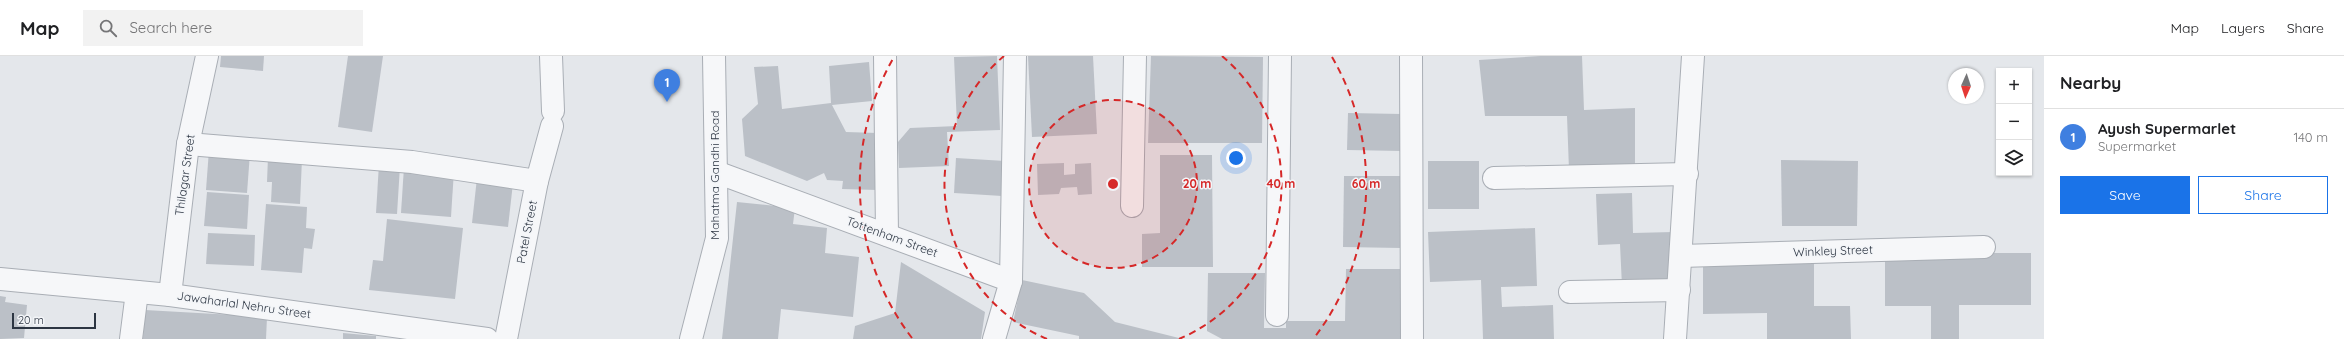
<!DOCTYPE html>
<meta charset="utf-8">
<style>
:root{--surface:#fff;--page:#f2f2f2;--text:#202124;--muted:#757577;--line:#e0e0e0;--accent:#1a73e8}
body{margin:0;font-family:Quicksand,sans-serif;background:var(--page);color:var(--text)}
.controls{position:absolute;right:12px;top:12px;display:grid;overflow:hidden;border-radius:0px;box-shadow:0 1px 3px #0004}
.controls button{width:36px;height:36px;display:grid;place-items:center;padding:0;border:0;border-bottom:1px solid var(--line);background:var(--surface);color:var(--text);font:20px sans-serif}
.compass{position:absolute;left:1948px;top:12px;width:36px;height:36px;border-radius:50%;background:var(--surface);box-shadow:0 1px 3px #0004;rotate:183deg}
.scale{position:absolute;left:12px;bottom:10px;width:84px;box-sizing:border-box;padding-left:4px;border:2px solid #2c3542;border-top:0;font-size:11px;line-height:14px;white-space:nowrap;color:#2c3542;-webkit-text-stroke:3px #f3f5f8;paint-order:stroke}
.you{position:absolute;left:1236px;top:102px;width:14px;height:14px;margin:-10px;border:3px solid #fff;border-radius:50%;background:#1a73e8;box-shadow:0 0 0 6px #1a73e833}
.badge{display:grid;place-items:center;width:26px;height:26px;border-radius:50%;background:var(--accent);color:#fff;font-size:13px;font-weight:700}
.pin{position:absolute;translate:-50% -33px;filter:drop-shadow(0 1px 2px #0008)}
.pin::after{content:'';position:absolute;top:21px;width:14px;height:12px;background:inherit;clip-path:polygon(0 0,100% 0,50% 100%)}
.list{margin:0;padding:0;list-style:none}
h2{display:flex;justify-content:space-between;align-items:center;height:52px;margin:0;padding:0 16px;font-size:17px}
h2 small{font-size:13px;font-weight:400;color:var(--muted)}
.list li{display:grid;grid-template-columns:26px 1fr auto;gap:12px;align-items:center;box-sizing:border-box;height:56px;padding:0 16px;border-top:1px solid var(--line)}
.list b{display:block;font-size:15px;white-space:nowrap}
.list p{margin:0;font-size:13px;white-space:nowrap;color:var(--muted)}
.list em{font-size:13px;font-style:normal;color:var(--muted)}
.actions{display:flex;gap:8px;padding:12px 16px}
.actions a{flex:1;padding:9px 0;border:1px solid var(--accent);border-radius:0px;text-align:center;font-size:14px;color:var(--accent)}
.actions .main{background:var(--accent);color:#fff}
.icon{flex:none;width:22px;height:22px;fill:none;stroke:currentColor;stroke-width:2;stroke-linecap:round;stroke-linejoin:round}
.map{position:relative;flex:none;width:2044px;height:283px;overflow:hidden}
header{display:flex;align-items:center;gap:24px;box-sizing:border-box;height:56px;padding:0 20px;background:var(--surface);border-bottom:1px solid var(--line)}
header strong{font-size:19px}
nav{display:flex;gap:22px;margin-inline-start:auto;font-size:14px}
.search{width:280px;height:36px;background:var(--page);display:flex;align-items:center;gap:10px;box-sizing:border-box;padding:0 14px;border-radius:0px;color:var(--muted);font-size:15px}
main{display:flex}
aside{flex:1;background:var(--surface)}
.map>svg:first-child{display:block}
.building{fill:#bbc0c7}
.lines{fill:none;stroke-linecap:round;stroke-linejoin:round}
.minor-casing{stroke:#a9aeb5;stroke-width:24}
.minor{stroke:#f6f7f9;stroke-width:22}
.ring{fill:none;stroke:#d62828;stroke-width:2;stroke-dasharray:7 5}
.labels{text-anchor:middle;stroke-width:3;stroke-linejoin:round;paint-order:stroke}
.street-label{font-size:12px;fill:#2c3542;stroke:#f3f5f8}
.centre{fill:#d62828;stroke:#f3f5f8;stroke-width:2}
.ring-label{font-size:12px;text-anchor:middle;font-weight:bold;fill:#d62828;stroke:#f3f5f8;stroke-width:3;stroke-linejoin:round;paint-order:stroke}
</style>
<header>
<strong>Map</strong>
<div class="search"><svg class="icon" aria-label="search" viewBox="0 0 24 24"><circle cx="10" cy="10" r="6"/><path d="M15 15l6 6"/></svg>Search here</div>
<nav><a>Map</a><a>Layers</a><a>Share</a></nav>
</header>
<main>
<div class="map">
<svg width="2044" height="283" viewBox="0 0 2044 283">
<rect width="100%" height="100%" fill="#e4e7eb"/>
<g class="building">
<path d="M221 0H264L263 15 220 11Z"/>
<path d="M348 0H383L372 76 338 71Z"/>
<path d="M997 0 1000 74 947 76 949 110 899 112 898 86 910 72 957 70 954 1Z"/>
<path d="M1028 0H1093L1097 78 1032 81Z"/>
<path d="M1151 0 1263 1 1262 87H1148Z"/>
<path d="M1540 0H1582L1584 54 1635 52V112L1569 114 1567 60H1485L1479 4Z"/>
<path d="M869 6 872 45 832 49 846 76 878 77 877 134 842 133 843 125 827 124 824 117 807 125 745 100 742 63 758 48 754 11 778 10 782 53 831 47 829 10Z"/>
<path d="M1348 57 1402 58V95L1347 94Z"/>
<path d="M209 94 250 97 247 137 206 134Z"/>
<path d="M1160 99H1212L1213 211H1142V178L1160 177Z"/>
<path d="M268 101 302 103 300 148 271 146 272 126H267Z"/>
<path d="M956 102 1005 105 1002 140 954 137Z"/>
<path d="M1781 104 1858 105 1857 170H1782Z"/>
<rect x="1428" y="105" width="51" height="48"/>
<path d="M1064 107V119L1075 118V108L1091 107 1092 138 1078 139 1077 131 1061 132 1059 138 1038 139 1037 108Z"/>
<path d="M379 108 400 110 397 158 376 157Z"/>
<path d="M404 111 454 114 451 161 401 157Z"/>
<path d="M1344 120H1402L1401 192 1343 191Z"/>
<path d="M477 122 513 127 508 171 472 167Z"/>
<path d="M207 136 249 139 247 173 204 170Z"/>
<path d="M1632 137 1633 177 1673 176 1674 228 1622 230 1620 188 1598 189 1596 138Z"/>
<path d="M737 146 795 152 793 168 827 172 825 197 859 201 853 261 781 253 778 283H722Z"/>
<path d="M266 148 307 151 306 172 315 173 312 193 304 192 302 217 261 214Z"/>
<path d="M387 163 463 172 455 243 369 234 373 204 383 205Z"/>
<path d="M1535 172 1537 230 1501 231 1502 251 1553 249 1554 283H1483L1481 224 1430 226 1428 176Z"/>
<path d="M208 177 255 179 254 210 206 208Z"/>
<path d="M1885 197H2031V249H1959V283H1931V250H1885Z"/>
<path d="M901 206 985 256 981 283H853L855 270 895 257Z"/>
<path d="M1814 206V250H1850L1851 283H1767V257L1703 258V207Z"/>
<path d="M1346 213H1402V283H1222L1207 275 1208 217H1265L1264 272H1286V265H1345Z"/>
<path d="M1022 224 1084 237 1115 266 1183 283H1079V280L1013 266Z"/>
<path d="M0 240 6 241 5 246 27 249 24 282 0 283Z"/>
<path d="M145 254 267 261 266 283H143Z"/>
<path d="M343 277 376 280V283H343Z"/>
</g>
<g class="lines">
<defs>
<g id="minor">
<path d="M551 0 553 55"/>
<path d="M885 0 887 179"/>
<path d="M1411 0 1412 283"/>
<path d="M188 88 412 106 537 125"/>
<path d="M716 116 1011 225 994 283"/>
<path d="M1494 122 1687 118"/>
<path d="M1132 150 1135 0"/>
<path d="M1681 200 1984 191"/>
<path d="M0 223 170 239 487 283"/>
<path d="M1011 225 1015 0"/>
<path d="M1570 236 1679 234"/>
<path d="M170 239 188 88 207 0"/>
<path d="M1277 259 1280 0"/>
<path d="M131 283 137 236"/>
<path d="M506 283 537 125 552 70"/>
<path d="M691 283 717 182 714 0"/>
<path d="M1675 283 1693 0"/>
</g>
</defs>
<use href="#minor" class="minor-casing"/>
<use href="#minor" class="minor"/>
</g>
<circle cx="1113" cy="128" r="84" fill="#d62828" fill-opacity=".12"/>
<g class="ring">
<circle cx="1113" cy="128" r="84"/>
<path d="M1047 283A168 168 0 0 1 1004 0M1222 0A168 168 0 0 1 1179 283"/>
<path d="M912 282A253 253 0 0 1 894 1M1332 1A253 253 0 0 1 1314 282"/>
</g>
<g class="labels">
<g class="street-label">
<text transform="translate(185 119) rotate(-82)" y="4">Thilagar Street</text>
<text transform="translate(715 119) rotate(-90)" y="4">Mahatma Gandhi Road</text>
<text transform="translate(527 176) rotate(-79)" y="4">Patel Street</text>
<text transform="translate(892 181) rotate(20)" y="4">Tottenham Street</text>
<text transform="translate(1833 195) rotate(-2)" y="4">Winkley Street</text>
<text transform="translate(244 249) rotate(8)" y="4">Jawaharlal Nehru Street</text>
</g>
</g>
<circle cx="1113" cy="128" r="6" class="centre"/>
<g class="ring-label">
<text x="1197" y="132">20 m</text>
<text x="1281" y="132">40 m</text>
<text x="1366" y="132">60 m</text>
</g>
</svg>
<div class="controls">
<button>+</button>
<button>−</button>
<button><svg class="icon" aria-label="layers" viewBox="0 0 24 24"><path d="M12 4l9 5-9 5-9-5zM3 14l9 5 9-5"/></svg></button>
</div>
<svg class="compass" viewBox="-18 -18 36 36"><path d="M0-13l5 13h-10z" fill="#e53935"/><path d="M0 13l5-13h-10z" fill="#757577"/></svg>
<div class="scale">20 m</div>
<div class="you"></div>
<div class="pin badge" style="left:667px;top:46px;background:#3f7fe0">1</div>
</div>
<aside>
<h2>Nearby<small></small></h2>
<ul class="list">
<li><span class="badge" style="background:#3f7fe0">1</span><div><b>Ayush Supermarlet</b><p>Supermarket</p></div><em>140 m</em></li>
</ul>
<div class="actions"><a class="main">Save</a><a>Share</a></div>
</aside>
</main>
